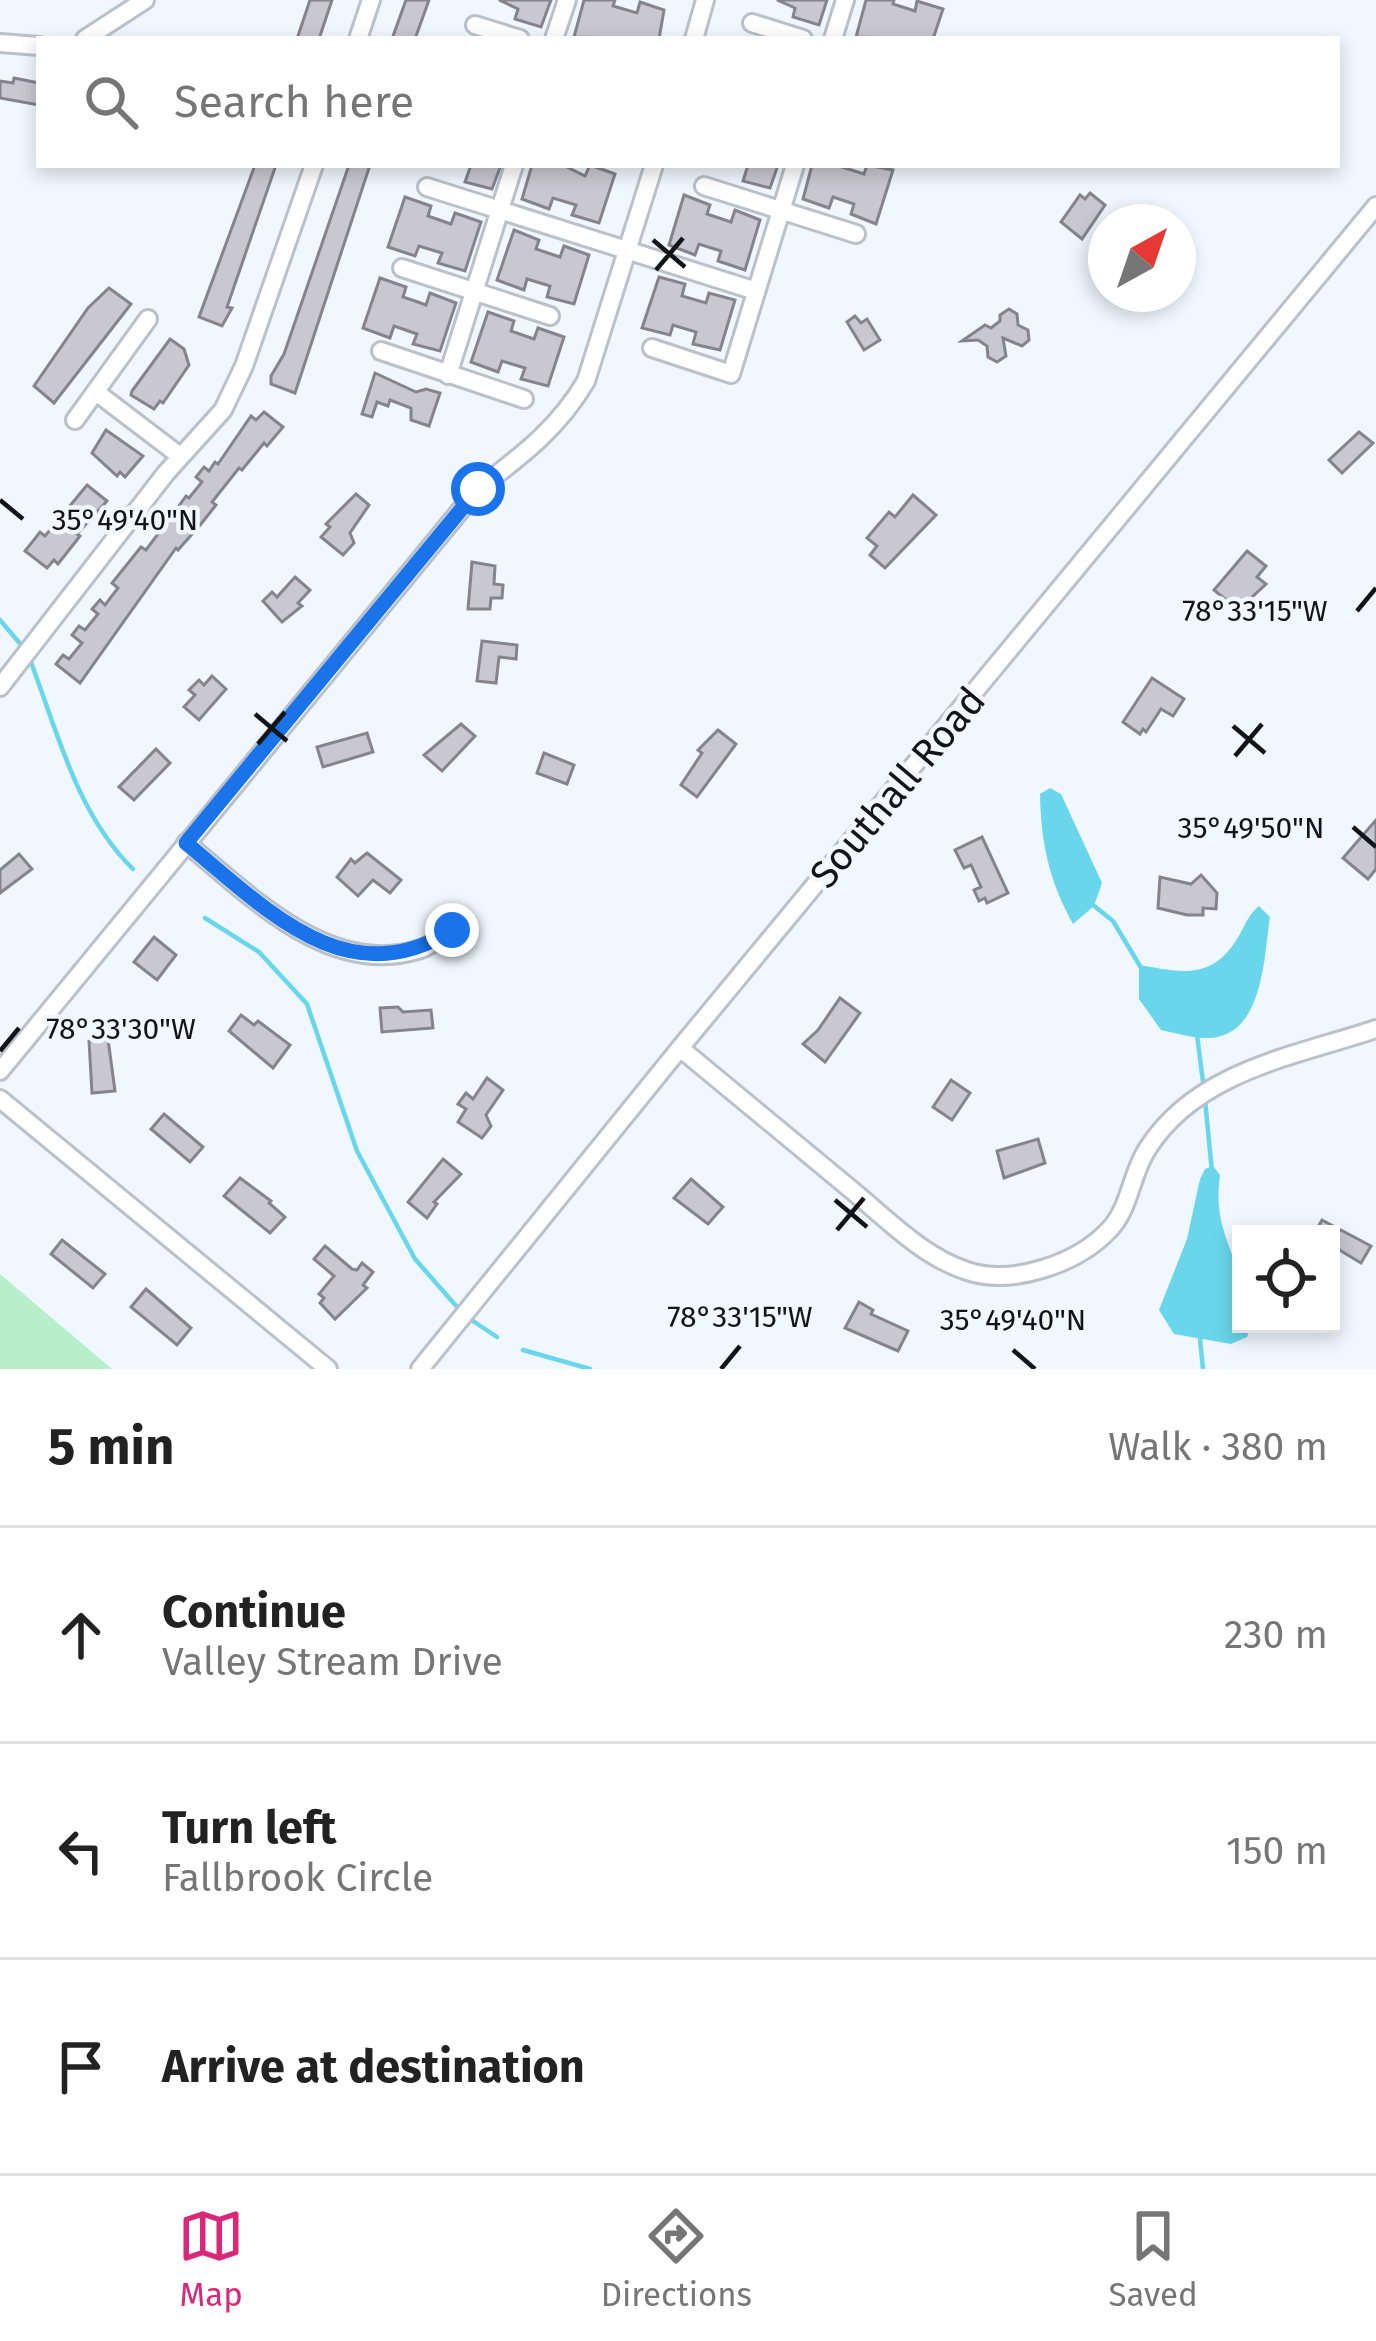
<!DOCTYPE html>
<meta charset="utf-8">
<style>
:root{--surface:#fff;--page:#f2f2f2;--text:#222;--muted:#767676;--line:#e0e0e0;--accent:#db2777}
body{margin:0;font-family:"Fira Sans",sans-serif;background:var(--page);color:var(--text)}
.controls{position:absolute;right:36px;bottom:36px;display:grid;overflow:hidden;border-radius:0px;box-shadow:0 6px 18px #0003}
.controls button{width:108px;height:108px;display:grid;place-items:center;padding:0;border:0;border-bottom:3px solid var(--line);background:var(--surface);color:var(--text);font:60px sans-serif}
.compass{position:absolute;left:1088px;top:204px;width:108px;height:108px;border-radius:50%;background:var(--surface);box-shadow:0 6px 18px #0003;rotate:40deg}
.stop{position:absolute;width:36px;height:36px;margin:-27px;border:9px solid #1a73e8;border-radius:50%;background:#fff}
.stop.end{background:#1a73e8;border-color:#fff;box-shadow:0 3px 12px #0008}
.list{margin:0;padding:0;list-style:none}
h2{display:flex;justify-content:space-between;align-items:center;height:156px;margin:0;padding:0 48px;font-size:51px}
h2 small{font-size:39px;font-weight:400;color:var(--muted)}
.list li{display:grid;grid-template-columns:78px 1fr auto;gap:36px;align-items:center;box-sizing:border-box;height:216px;padding:0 48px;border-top:3px solid var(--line)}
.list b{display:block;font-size:45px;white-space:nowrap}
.list p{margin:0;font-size:39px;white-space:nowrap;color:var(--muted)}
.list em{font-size:39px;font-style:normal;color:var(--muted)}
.icon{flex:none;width:66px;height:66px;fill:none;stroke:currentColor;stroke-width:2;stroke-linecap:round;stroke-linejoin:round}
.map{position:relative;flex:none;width:1376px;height:1369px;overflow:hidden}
.search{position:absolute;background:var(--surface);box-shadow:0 6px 18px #0003;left:36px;right:36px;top:36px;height:132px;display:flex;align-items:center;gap:30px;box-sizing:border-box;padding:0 42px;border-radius:0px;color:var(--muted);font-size:45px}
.sheet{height:804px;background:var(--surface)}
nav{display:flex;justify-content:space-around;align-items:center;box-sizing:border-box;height:168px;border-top:3px solid var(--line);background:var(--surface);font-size:33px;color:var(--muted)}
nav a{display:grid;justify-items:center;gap:6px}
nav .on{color:var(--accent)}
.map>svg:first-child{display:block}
.green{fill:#b8efcb}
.water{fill:#69d6eb}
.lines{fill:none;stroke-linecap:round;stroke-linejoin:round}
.stream{stroke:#69d6eb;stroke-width:4.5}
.building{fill:#c9c8d2;stroke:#85848e;stroke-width:3}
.minor-casing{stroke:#bac1ca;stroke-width:22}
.minor{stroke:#fff;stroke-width:16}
.route{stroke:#1a73e8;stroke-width:15}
.ticks{fill:none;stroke:#121417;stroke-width:4.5}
.labels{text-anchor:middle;stroke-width:9;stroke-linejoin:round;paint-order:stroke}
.street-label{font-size:39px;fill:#121417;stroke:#f0f7fe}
.ticks-label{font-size:30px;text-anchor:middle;fill:#121417;stroke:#f0f7fe;stroke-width:9;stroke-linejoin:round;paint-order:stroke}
</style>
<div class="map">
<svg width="1376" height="1369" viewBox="0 0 1376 1369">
<rect width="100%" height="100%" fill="#f0f7fe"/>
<path class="green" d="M0 1274 112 1369H0Z"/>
<g class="water">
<path d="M1050 788 1061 794 1102 883 1094 906 1073 924C1049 881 1041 843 1040 794Z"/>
<path d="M1259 906 1270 917C1264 955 1264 1036 1209 1038 1194 1039 1176 1033 1161 1030L1139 999V965C1177 971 1207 981 1233 945 1243 932 1247 915 1259 906Z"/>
<path d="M1213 1166 1220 1175C1214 1219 1227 1236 1239 1276 1244 1290 1241 1309 1241 1324H1252L1247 1337 1231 1344 1174 1334 1159 1310 1187 1239 1200 1179 1205 1169Z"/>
</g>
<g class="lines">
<g class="stream">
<path d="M0 620 23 647"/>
<path d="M29 657C57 730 76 813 133 869"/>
<path d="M1093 905 1113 921 1140 966"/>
<path d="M205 918 259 952 307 1004 357 1151 415 1259 458 1308"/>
<path d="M1197 1035 1204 1089"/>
<path d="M1205 1100 1212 1172"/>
<path d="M467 1317 497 1337"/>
<path d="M1200 1339 1203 1369"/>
<path d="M523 1350 590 1369"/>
</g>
</g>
<g class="building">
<path d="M310 0H332L319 39H297Z"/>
<path d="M406 0H429L415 39H392Z"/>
<path d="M499 0H551L541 27 515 19 518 9Z"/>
<path d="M584 0H615L613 6 637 13 640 2 664 10 659 39 574 37Z"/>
<path d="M777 0H827L819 25 793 17 795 8Z"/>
<path d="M866 0H894L893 4 915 11 917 1 943 9 933 39 856 37Z"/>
<path d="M14 78 39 83V105L0 98V81L13 83Z"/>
<path d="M255 165H276L227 307 232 308 222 326 199 317Z"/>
<path d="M349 165H370L295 393 271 384V376L284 354Z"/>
<path d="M471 165H501L492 189 465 182Z"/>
<path d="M532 165H563L585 176 590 165 615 174 599 223 572 215 576 205 553 198 549 209 522 199Z"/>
<path d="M748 165H778L770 188 743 181Z"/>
<path d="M812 165H836L864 174 867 165 893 170 876 224 851 214 854 204 833 197 829 208 803 199Z"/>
<path d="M1090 193 1105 205 1082 239 1061 222 1080 195 1085 199Z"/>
<path d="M684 195 710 205 707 214 731 222 735 210 760 220 745 270 718 261 721 251 699 244 695 255 669 245Z"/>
<path d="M405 197 431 206 428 216 451 224 455 213 481 222 465 271 438 263 442 253 419 246 415 256 388 247Z"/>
<path d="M514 230 539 240 536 249 560 257 564 246 589 255 574 304 547 297 550 286 527 279 524 290 497 280Z"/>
<path d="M659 277 685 284 682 296 706 303 709 293 735 300 720 350 693 344 696 332 673 325 670 335 642 328Z"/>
<path d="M380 278 406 287 403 297 415 301 426 305 430 293 456 303 440 351 413 344 417 334 394 326 390 338 363 328Z"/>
<path d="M109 288 131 304 54 403 34 386 88 308Z"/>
<path d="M1009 309 1017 314 1018 325 1028 330 1029 340 1022 346 1003 338 1006 356 997 362 988 357 987 346 978 340 962 341 985 325 991 328 1000 321V315Z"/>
<path d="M488 312 514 321 511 331 534 339 538 328 564 337 548 386 521 379 525 368 502 361 498 372 471 362Z"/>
<path d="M855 316 861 323 867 319 880 340 864 350 847 322Z"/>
<path d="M170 339 184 349 189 365 163 403 160 401 154 409 131 395 132 391Z"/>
<path d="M375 373 416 392 426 389 440 393 429 426 411 420V408L390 400 388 406 377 402 372 417 362 414Z"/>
<path d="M264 412 283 427 267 446 264 443 242 470 239 468 212 502 216 505 201 524 178 550 176 548 80 683 56 664 63 655 69 659 82 643 72 635 79 626 85 630 98 614 92 609 100 600 105 605 118 588 112 583 141 547 146 550 158 534 154 530 162 520 166 524 186 496 189 498 202 482 196 477 204 467 209 471 215 462 218 464 251 416 256 420Z"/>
<path d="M106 430 143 456 125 477 120 472 117 476 92 453Z"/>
<path d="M1359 432 1373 443 1342 473 1329 460Z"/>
<path d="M87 485 107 501 77 534 80 536 58 564 54 560 47 568 25 551 40 532 45 536Z"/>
<path d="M356 494 369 505 350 533 354 543 343 555 321 537 330 527 326 524Z"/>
<path d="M913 495 936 515 885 568 870 555 877 546 867 538 889 512 895 517Z"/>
<path d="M1247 551 1266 566 1257 577 1266 584 1238 610 1214 590Z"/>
<path d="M472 562 495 566 494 584 503 585 502 598H491L490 609H468Z"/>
<path d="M295 577 310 590 298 603 302 606 282 622 263 601 272 592 277 597Z"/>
<path d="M482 641 517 645 516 659 499 657 496 683 477 681Z"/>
<path d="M212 676 226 689 199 720 184 707 195 695 189 690 199 680 204 685Z"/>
<path d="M1152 678 1184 699 1173 716 1161 709 1146 732 1143 729 1140 734 1123 722Z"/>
<path d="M461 724 475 736 442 771 424 755Z"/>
<path d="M718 730 736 744 697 797 681 785 702 753 698 750Z"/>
<path d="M367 733 373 752 323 767 317 747Z"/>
<path d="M156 749 170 763 134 800 119 787Z"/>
<path d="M544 753 574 765 567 784 537 773Z"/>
<path d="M1376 820V869L1368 879 1343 858Z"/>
<path d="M982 837 1008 893 987 903 985 898 979 901 974 890 981 887 971 865 964 868 955 850Z"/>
<path d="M367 853 401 880 390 893 373 880 358 896 337 877 351 859 355 863Z"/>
<path d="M19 854 32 869 0 893V870Z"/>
<path d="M1201 875 1217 893 1216 909 1203 908V915H1187L1158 908 1160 877 1191 884Z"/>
<path d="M154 937 176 955 157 980 134 962Z"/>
<path d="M840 998 860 1013 825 1062 803 1044 818 1030Z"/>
<path d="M398 1007 403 1012 431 1010 433 1028 382 1032 380 1008Z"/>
<path d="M241 1015 254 1025 258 1021 290 1045 273 1068 229 1031Z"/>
<path d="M108 1039 115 1091 92 1093 89 1041Z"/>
<path d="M487 1078 503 1090 486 1115 491 1126 482 1138 458 1122 466 1109 458 1104 466 1093 473 1099Z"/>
<path d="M951 1080 970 1093 952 1120 933 1107Z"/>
<path d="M164 1114 203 1147 190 1162 151 1129Z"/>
<path d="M1038 1139 1045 1163 1004 1178 997 1151Z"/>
<path d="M443 1159 461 1174 434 1202 437 1204 427 1218 408 1202Z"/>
<path d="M240 1178 271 1201 269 1203 285 1217 270 1233 224 1196Z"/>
<path d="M691 1179 723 1207 708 1224 674 1198Z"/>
<path d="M1322 1220 1371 1246 1361 1263 1331 1245V1234H1314Z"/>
<path d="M62 1240 105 1274 93 1288 51 1254Z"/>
<path d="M325 1246 352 1269 357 1270 362 1263 373 1272 363 1285 367 1288 335 1319 320 1303 324 1298 319 1294 334 1276 314 1259Z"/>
<path d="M146 1289 191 1328 177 1345 131 1307Z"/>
<path d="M859 1302 873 1310 871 1314 908 1331 898 1351 845 1328Z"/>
</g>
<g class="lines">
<defs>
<g id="minor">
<path d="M752 23 803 39"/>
<path d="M475 25 520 39"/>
<path d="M85 39 145 0"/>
<path d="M358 39 371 0"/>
<path d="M554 39 567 0"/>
<path d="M694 39 705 0"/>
<path d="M833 39 845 0"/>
<path d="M0 43 39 46"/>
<path d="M704 186 856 234"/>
<path d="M427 187 756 291"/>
<path d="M402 268 550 316"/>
<path d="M652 348 731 374 795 165"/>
<path d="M381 351 524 399"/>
<path d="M448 375 514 165"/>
<path d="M96 392 180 456"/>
<path d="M75 420 148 319"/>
<path d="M0 687 166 473 223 410 244 366 314 165"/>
<path d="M186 843C250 895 329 979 421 949 432 945 442 936 452 930"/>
<path d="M680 1048C736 1094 792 1141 848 1187 885 1217 921 1256 967 1271 1012 1286 1077 1264 1109 1230 1130 1209 1131 1173 1148 1148 1197 1071 1295 1056 1376 1029"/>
<path d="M0 1071 478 489C521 456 558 429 586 381L654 165"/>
<path d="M0 1099 328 1369"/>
<path d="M420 1369 680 1048 1376 206"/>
</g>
</defs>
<use href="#minor" class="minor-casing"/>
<use href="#minor" class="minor"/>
</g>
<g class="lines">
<path class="route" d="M452 930C347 997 265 908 186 843L478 489"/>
</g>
<path class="ticks" d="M653 240 685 267M656 270 683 238M0 500 23 519M1357 611 1376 588M255 714 287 741M1233 726 1265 753M258 744 285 712M1235 756 1262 724M1353 827 1376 847M0 1051 19 1028M835 1200 867 1227M837 1230 864 1198M1013 1350 1035 1369M721 1369 740 1346"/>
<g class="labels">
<g class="street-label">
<text transform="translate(897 787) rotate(-50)" y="14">Southall Road</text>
</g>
</g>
<g class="ticks-label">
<text x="125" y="530">35°49'40"N</text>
<text x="1255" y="621">78°33'15"W</text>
<text x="1251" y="838">35°49'50"N</text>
<text x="121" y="1039">78°33'30"W</text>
<text x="740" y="1327">78°33'15"W</text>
<text x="1013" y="1330">35°49'40"N</text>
</g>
</svg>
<div class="controls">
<button><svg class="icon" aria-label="locate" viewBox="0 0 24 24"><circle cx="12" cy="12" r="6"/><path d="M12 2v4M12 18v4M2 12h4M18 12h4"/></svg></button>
</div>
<svg class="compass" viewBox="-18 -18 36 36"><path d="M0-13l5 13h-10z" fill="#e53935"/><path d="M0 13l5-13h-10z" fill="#767676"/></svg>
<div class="stop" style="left:478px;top:489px"></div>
<div class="stop end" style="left:452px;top:930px"></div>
<div class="search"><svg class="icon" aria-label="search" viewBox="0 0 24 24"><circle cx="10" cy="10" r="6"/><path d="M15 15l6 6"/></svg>Search here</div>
</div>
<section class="sheet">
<h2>5 min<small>Walk · 380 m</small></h2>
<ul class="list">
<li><svg class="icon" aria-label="ahead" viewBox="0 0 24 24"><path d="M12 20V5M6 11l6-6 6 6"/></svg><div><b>Continue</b><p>Valley Stream Drive</p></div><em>230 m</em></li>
<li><svg class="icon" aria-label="left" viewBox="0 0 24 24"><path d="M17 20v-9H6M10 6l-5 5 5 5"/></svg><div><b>Turn left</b><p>Fallbrook Circle</p></div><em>150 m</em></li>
<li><svg class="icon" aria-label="arrive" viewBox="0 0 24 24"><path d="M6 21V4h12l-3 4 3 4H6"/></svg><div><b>Arrive at destination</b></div></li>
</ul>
</section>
<nav>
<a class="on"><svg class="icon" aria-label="map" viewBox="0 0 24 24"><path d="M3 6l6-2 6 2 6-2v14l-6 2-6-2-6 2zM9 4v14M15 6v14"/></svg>Map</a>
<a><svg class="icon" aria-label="directions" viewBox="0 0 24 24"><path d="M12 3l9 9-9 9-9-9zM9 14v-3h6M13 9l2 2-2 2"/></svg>Directions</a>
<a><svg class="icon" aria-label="saved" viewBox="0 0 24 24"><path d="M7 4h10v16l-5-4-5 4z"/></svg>Saved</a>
</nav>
